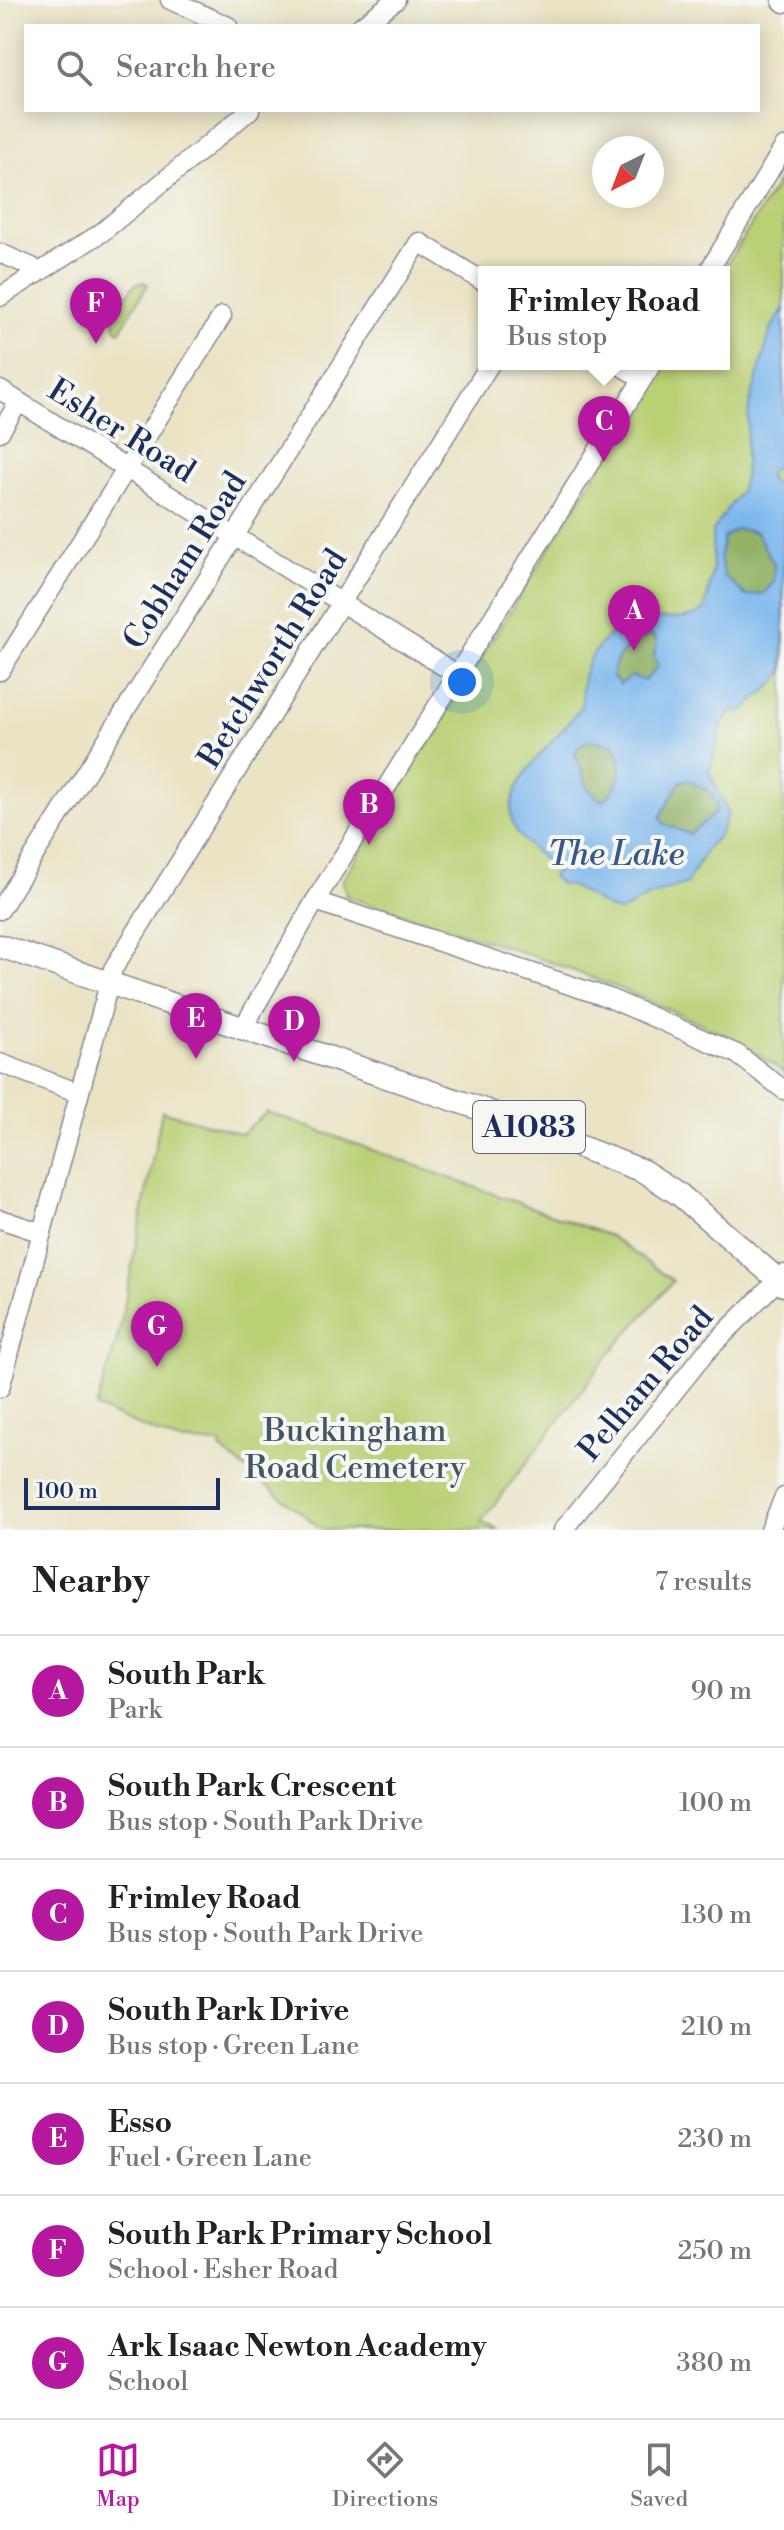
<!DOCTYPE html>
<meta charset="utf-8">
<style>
:root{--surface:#fff;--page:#f2f2f2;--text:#222;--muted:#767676;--line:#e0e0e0;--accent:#b5179e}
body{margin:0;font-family:"Libre Bodoni",serif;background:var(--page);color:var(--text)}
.compass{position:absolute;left:592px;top:136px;width:72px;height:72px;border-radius:50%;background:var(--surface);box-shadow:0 4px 20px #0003;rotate:222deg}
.scale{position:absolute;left:24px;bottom:20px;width:196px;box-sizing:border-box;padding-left:8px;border:4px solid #1b2f5e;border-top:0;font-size:22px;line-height:28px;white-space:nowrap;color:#1b2f5e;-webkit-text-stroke:6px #f6f6f2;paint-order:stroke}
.you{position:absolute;left:462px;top:682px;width:28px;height:28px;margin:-20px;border:6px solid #fff;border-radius:50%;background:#1a73e8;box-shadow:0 0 0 12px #1a73e833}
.badge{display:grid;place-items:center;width:52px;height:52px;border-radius:50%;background:var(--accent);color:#fff;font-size:26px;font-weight:700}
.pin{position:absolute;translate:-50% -66px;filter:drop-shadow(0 2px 4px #0008)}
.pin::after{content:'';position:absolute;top:42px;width:28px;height:24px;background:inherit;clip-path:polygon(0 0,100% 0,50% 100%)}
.popup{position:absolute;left:478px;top:266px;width:252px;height:104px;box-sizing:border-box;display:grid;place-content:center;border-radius:0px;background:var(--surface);filter:drop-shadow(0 2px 6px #0005);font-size:26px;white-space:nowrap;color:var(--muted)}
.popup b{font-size:30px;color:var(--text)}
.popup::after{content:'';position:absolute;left:50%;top:100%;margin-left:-16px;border:16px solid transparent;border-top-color:var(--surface)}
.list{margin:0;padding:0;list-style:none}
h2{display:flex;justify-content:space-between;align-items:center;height:104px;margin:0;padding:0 32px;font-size:34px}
h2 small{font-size:26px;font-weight:400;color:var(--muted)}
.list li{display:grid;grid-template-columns:52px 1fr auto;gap:24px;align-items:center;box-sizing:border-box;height:112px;padding:0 32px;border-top:2px solid var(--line)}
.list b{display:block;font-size:30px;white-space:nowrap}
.list p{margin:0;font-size:26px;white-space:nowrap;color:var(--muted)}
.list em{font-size:26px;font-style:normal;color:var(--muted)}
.icon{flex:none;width:44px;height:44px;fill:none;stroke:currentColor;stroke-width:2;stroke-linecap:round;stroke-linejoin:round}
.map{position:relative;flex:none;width:784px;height:1530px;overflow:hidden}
.search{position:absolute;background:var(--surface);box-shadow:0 4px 20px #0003;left:24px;right:24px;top:24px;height:88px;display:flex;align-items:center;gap:20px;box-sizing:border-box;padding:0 28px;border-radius:0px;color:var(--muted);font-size:30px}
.sheet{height:888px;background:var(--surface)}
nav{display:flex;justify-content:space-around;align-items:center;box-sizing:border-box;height:112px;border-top:2px solid var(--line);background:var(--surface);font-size:22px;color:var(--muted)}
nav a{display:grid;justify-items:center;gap:4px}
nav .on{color:var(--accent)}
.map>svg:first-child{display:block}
.green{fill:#b9d074;stroke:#6a8069;stroke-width:2}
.forest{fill:#92b266;stroke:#567062;stroke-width:2}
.water{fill:#7bb7ed;stroke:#4b73a6;stroke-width:2;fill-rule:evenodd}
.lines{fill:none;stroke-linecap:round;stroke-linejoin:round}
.minor-casing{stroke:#828991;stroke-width:21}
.major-casing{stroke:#828991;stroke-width:25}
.minor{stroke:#fff;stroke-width:18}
.major{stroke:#fff;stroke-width:22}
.labels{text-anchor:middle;stroke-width:8;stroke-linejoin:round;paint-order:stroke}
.shield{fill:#f6f6f2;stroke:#5d6b8a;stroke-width:2}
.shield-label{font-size:30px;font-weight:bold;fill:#1b2f5e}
.street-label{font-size:32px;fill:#1b2f5e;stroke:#f6f6f2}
.park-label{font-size:32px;fill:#425764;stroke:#f6f6f2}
.water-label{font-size:34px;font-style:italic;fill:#385889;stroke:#f6f6f2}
</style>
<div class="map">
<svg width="784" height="1530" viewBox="0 0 784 1530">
<rect width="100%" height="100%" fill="#f6f6f2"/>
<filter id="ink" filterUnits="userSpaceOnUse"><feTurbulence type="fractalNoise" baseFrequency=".0125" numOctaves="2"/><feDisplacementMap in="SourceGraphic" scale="16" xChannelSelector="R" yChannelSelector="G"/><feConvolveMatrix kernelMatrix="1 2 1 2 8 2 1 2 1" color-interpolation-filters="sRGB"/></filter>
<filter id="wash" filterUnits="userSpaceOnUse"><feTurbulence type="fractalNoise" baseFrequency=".006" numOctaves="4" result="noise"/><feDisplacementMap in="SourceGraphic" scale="32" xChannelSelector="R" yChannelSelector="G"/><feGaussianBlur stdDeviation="1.8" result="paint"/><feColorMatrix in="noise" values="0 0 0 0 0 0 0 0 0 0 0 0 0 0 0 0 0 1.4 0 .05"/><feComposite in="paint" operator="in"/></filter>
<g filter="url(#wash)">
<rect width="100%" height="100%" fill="#eae3c4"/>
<g class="green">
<path d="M784 172V1073C743 1040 698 1022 649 1001 552 959 449 928 347 897L342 881 664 364H724L722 272Z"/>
<path d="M143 282 148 284 120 331 116 329 113 317 134 285Z"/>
<path d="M162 1111 242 1134 267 1112 610 1236 673 1281 608 1356 481 1522 499 1530H323L220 1449 221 1444 176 1441 96 1408 119 1333Z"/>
</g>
<g class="forest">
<path d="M737 529 756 532 774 564V582L764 593 747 596 723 576 720 555 724 537Z"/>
<path d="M652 635 657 640 654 656 659 666C649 682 638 683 621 686L612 676C615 655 632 640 652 635Z"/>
<path d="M590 740 614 745C626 765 621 789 602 801L588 789 575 753 580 745Z"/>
<path d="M689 780 710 792 717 803 716 813 689 834 664 824 660 817 681 781Z"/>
</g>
<path class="water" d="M784 308V469L774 468 769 473 770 481 784 488 783 671 775 683 739 713 734 709 723 723 709 772 728 813 719 836 709 845 687 883 647 897 620 912C601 909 573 881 561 885L552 876 557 871C544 859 527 847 517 832 490 790 560 739 580 708 584 701 581 692 582 684 583 662 604 636 623 625 651 610 686 628 705 609L713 568 712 532 740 491 744 478 749 406 771 329ZM737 529 756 532 774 564V582L764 593 746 596 723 575 720 555 724 537ZM652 635 657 640 654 656 658 666 645 681 632 676 620 685 612 676C615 655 632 640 652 635ZM590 740 614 745C626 764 621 789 602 801L588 789 575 753 580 745ZM689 780 710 792 717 803 716 813 689 834 664 824 660 817 681 781Z"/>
</g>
<g filter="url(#ink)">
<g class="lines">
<defs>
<g id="minor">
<path d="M170 0 228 26"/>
<path d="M781 0 784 3"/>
<path d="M361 26 396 0"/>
<path d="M0 253 32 267 37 274"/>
<path d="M708 272 784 147"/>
<path d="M0 297 101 233 250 110"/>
<path d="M618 364 642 379"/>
<path d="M0 390 456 674"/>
<path d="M0 432 19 402"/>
<path d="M0 671 222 316"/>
<path d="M315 901 609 998 737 1054 784 1090"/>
<path d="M0 910 419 242 484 282"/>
<path d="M242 1030 315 901 652 364"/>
<path d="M0 1063 79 1093"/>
<path d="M0 1219 42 1233"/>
<path d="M0 1388 113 969 490 364"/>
<path d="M563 1530 706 1352 784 1274"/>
<path d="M770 1530 784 1497"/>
</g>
<path id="major" d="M0 946 487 1111 643 1171 680 1195 784 1285"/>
</defs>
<use href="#minor" class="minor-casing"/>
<use href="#major" class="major-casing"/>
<use href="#minor" class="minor"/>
<use href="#major" class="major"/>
</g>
</g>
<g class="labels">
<rect class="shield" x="473" y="1101" width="112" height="52" rx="6"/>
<g class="shield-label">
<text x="529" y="1137">A1083</text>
</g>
<g class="street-label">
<text transform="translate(122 430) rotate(32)" y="11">Esher Road</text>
<text transform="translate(184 560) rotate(-58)" y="11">Cobham Road</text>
<text transform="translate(272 658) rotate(-58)" y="11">Betchworth Road</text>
<text transform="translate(645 1383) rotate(-50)" y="11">Pelham Road</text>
</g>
<g class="park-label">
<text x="355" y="1441">Buckingham<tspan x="355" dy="37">Road Cemetery</tspan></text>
</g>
<g class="water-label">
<text x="616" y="865">The Lake</text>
</g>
</g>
</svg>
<svg class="compass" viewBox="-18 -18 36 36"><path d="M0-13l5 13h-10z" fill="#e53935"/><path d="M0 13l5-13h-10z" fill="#767676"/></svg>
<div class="scale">100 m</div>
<div class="you"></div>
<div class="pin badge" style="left:634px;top:651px">A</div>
<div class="pin badge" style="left:369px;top:845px">B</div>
<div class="pin badge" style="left:604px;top:462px">C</div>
<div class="popup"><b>Frimley Road</b>Bus stop</div>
<div class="pin badge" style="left:294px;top:1062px">D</div>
<div class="pin badge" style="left:196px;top:1059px">E</div>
<div class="pin badge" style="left:96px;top:344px">F</div>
<div class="pin badge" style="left:157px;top:1367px">G</div>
<div class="search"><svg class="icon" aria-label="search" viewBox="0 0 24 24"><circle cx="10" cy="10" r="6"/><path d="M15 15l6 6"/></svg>Search here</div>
</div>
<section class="sheet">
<h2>Nearby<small>7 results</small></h2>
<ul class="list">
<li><span class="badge">A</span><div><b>South Park</b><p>Park</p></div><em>90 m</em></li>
<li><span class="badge">B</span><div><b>South Park Crescent</b><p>Bus stop · South Park Drive</p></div><em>100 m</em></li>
<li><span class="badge">C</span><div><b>Frimley Road</b><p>Bus stop · South Park Drive</p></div><em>130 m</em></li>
<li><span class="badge">D</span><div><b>South Park Drive</b><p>Bus stop · Green Lane</p></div><em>210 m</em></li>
<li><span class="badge">E</span><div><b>Esso</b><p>Fuel · Green Lane</p></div><em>230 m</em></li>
<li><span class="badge">F</span><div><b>South Park Primary School</b><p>School · Esher Road</p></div><em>250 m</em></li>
<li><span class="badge">G</span><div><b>Ark Isaac Newton Academy</b><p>School</p></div><em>380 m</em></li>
</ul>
</section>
<nav>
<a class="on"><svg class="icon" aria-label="map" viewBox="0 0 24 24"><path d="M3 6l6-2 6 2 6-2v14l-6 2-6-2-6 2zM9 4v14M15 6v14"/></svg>Map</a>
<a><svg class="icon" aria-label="directions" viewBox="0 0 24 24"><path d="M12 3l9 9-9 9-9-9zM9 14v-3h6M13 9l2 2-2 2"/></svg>Directions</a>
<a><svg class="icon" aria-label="saved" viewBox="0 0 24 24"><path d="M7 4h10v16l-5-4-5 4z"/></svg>Saved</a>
</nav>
